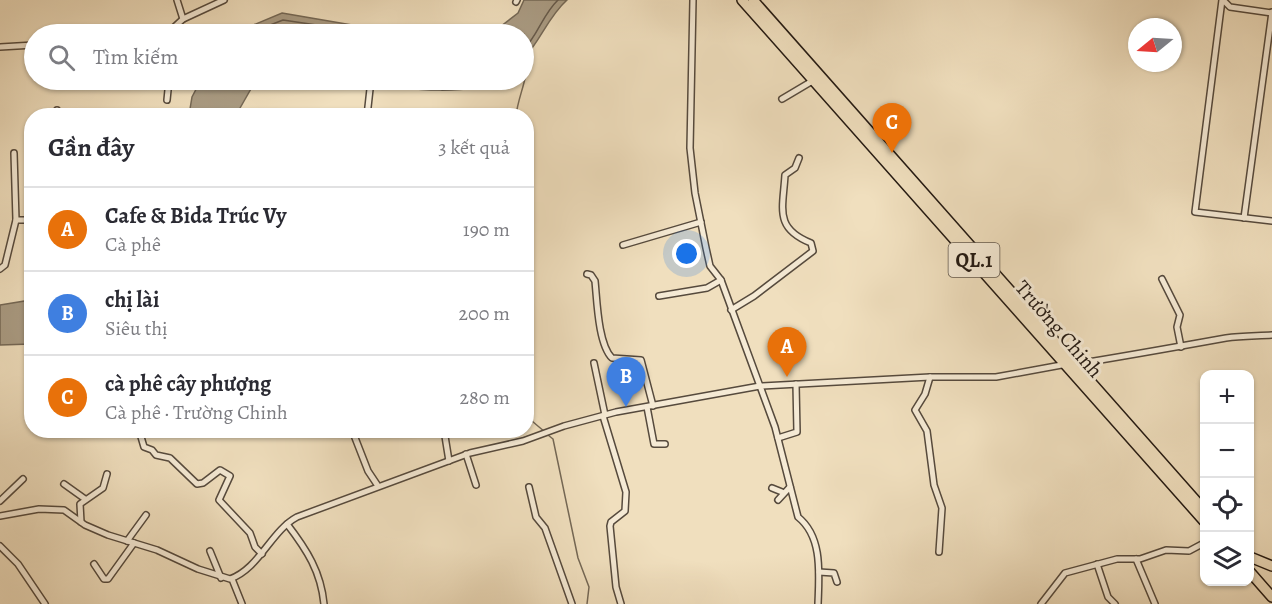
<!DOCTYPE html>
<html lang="vi">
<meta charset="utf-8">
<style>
:root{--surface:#fff;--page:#f2f2f3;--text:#2b2b33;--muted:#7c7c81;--line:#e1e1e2;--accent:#111827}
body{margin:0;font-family:Alegreya,serif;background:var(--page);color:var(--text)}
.controls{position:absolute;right:18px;bottom:18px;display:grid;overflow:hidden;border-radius:12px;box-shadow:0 2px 4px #0004}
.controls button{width:54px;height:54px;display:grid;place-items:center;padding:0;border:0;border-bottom:2px solid var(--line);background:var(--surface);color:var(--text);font:30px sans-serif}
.compass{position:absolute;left:1128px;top:18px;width:54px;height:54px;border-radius:50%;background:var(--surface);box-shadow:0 2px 4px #0004;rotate:252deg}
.you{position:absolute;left:687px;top:254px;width:21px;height:21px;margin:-15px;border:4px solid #fff;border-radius:50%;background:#1a73e8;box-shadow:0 0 0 9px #1a73e833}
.badge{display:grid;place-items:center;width:39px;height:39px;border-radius:50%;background:var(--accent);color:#fff;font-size:20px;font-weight:700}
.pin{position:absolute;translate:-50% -50px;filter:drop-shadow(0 2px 3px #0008)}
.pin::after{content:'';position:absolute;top:32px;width:21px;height:18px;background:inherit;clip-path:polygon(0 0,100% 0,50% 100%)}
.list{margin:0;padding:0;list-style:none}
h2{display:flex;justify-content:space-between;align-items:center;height:78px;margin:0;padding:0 24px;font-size:26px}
h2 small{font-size:20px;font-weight:400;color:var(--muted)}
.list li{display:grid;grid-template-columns:39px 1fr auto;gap:18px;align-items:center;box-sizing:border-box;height:84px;padding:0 24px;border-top:2px solid var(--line)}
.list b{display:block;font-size:22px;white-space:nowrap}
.list p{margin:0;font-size:20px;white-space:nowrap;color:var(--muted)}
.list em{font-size:20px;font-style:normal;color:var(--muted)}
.icon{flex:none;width:33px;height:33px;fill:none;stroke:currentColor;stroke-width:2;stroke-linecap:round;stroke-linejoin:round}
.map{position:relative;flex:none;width:1272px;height:604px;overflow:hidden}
.search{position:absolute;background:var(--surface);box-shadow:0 2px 4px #0004;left:24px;top:24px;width:510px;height:66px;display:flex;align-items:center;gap:15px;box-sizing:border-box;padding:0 21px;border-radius:33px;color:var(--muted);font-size:22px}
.panel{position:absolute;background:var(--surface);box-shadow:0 2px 4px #0004;left:24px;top:108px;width:510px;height:330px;border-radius:24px}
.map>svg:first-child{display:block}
.water{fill:#aa9c84;stroke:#746856;stroke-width:1.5}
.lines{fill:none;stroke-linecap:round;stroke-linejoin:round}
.shore{stroke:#665a4b;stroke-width:1.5}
.stream{stroke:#746856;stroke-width:1.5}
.street-casing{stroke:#564a3d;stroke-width:8}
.highway-casing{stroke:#231912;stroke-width:12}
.street{stroke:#f5ead5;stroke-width:5}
.highway{stroke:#f0dfbe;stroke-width:9}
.labels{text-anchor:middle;stroke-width:6;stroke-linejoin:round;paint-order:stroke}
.shield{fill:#f5ead5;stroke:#62584c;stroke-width:1.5}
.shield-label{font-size:20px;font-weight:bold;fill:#231912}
.street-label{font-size:21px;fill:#231912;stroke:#f5ead5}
</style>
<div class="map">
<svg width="1272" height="604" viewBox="0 0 1272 604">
<rect width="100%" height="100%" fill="#f0dfbe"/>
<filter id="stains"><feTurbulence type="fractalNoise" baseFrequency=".00333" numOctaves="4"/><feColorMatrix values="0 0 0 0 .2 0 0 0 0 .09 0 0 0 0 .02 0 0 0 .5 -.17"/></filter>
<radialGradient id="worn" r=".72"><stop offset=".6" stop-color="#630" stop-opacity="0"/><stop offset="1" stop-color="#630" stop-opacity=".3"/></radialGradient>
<g class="water">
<path d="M524 0H567C548 17 541 40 524 58V34H491L518 13Z"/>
<path d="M282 13 352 25 374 34H232Z"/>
<path d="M201 80H256L236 115H189L192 97Z"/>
<path d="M379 80H378H502C480 94 401 93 379 80Z"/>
<path d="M31 300V344L0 345V305Z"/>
</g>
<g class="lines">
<g class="shore">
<path d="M247 34 283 20 350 30 359 34"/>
<path d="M266 34 284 27 328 34"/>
<path d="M524 49C538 35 543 14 558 0"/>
<path d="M390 80 446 85 477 80"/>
</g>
<g class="stream">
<path d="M516 116C518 95 530 76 526 55"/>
<path d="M526 416 545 432"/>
<path d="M548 435 553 439 578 558 589 587 587 604"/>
<path d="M234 591 239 604"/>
</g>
<defs>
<g id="street">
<path d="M177 0 183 19"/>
<path d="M693 0 690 148 695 193 706 248 710 266 721 280 775 427 798 517C823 537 819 574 818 604"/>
<path d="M1222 0 1195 212 1272 221"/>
<path d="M1223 0 1230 7 1272 13"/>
<path d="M516 2 517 0"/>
<path d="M138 34 170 31 183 19 224 0"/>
<path d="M0 47 34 45"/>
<path d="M782 99 814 80"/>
<path d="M167 100 169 80"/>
<path d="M57 110V116"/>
<path d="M367 116 371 80"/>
<path d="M1244 218 1272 12"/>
<path d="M16 220H32"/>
<path d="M623 245 701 222"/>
<path d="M0 269 5 265 16 220 14 153"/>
<path d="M587 274 591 275 595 281C597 300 598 344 612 358L641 360 653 406"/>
<path d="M1162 279 1180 315 1177 327 1181 347"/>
<path d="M659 296 707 288 721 280"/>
<path d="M731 310 754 296 813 251 811 243C774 228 783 209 785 175L795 168 799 158"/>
<path d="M594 363 605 415"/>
<path d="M1076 364C1126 356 1176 347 1226 338 1241 336 1257 336 1272 335"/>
<path d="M930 377 925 394 915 410 927 431 934 485 942 508 939 552"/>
<path d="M647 407 654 444H665"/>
<path d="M603 416 626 492 625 511 611 522 610 526 616 587 621 604"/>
<path d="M139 430 144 447 152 450 156 455 170 458 197 484 203 483 220 470 230 476 219 500 250 533 255 547 262 554"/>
<path d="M352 430 368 471 378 486"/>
<path d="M444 430 449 461"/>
<path d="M778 438 797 432 796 384"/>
<path d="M466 454 476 485"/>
<path d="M64 484 85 499"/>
<path d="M529 487 536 517 545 528 572 604"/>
<path d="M772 488 782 492"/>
<path d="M778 500 790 487"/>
<path d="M0 501 23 479"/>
<path d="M0 516 39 509 64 510 85 525 108 535 157 550 198 569 230 579C259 569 271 531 297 517L470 453 523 441 564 426 616 412 760 386 930 377H996L1067 364"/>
<path d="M81 522 80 504 103 488 107 474"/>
<path d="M287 524C307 550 321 572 324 604"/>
<path d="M127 541 146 515"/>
<path d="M0 546 18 564 45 604"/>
<path d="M210 551 221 578"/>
<path d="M1136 559 1155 604"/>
<path d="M94 564 104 579H108L134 543"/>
<path d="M1097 564 1108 597 1115 604"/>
<path d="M819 572 834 573 837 582"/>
<path d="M232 579 242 604"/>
<path d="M1041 604 1065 573 1117 559H1140L1166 550 1189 551 1204 543"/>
</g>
<g id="highway">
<path d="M742 0 1204 521"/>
<path d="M753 0 1204 510"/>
<path d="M1250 557 1272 566"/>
<path d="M1250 572 1272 597"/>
</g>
</defs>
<use href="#street" class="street-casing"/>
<use href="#highway" class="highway-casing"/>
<use href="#street" class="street"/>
<use href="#highway" class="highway"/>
</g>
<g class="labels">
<rect class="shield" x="948.5" y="243" width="51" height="34" rx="4.5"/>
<g class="shield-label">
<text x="974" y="267">QL.1</text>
</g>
<g class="street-label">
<text transform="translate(1059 329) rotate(49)" y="7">Trường Chinh</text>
</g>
</g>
<rect width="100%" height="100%" filter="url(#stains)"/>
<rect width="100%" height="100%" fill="url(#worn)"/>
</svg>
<div class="controls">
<button>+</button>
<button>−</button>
<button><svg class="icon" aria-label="locate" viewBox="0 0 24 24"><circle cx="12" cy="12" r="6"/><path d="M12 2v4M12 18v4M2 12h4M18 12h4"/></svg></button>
<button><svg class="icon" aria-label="layers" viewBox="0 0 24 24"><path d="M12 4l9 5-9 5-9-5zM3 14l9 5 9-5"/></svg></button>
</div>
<svg class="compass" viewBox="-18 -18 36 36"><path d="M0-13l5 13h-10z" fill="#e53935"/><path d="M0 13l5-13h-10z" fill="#7c7c81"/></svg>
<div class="you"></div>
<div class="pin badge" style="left:787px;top:377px;background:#e8710a">A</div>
<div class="pin badge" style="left:626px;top:407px;background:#3f7fe0">B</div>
<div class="pin badge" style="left:892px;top:153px;background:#e8710a">C</div>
<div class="search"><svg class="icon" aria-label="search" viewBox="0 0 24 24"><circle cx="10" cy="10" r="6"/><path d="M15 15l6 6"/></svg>Tìm kiếm</div>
<section class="panel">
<h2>Gần đây<small>3 kết quả</small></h2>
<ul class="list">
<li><span class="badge" style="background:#e8710a">A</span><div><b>Cafe &amp; Bida Trúc Vy</b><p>Cà phê</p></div><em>190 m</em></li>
<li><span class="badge" style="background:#3f7fe0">B</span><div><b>chị lài</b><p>Siêu thị</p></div><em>200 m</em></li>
<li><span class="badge" style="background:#e8710a">C</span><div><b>cà phê cây phượng</b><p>Cà phê · Trường Chinh</p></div><em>280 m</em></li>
</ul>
</section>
</div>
